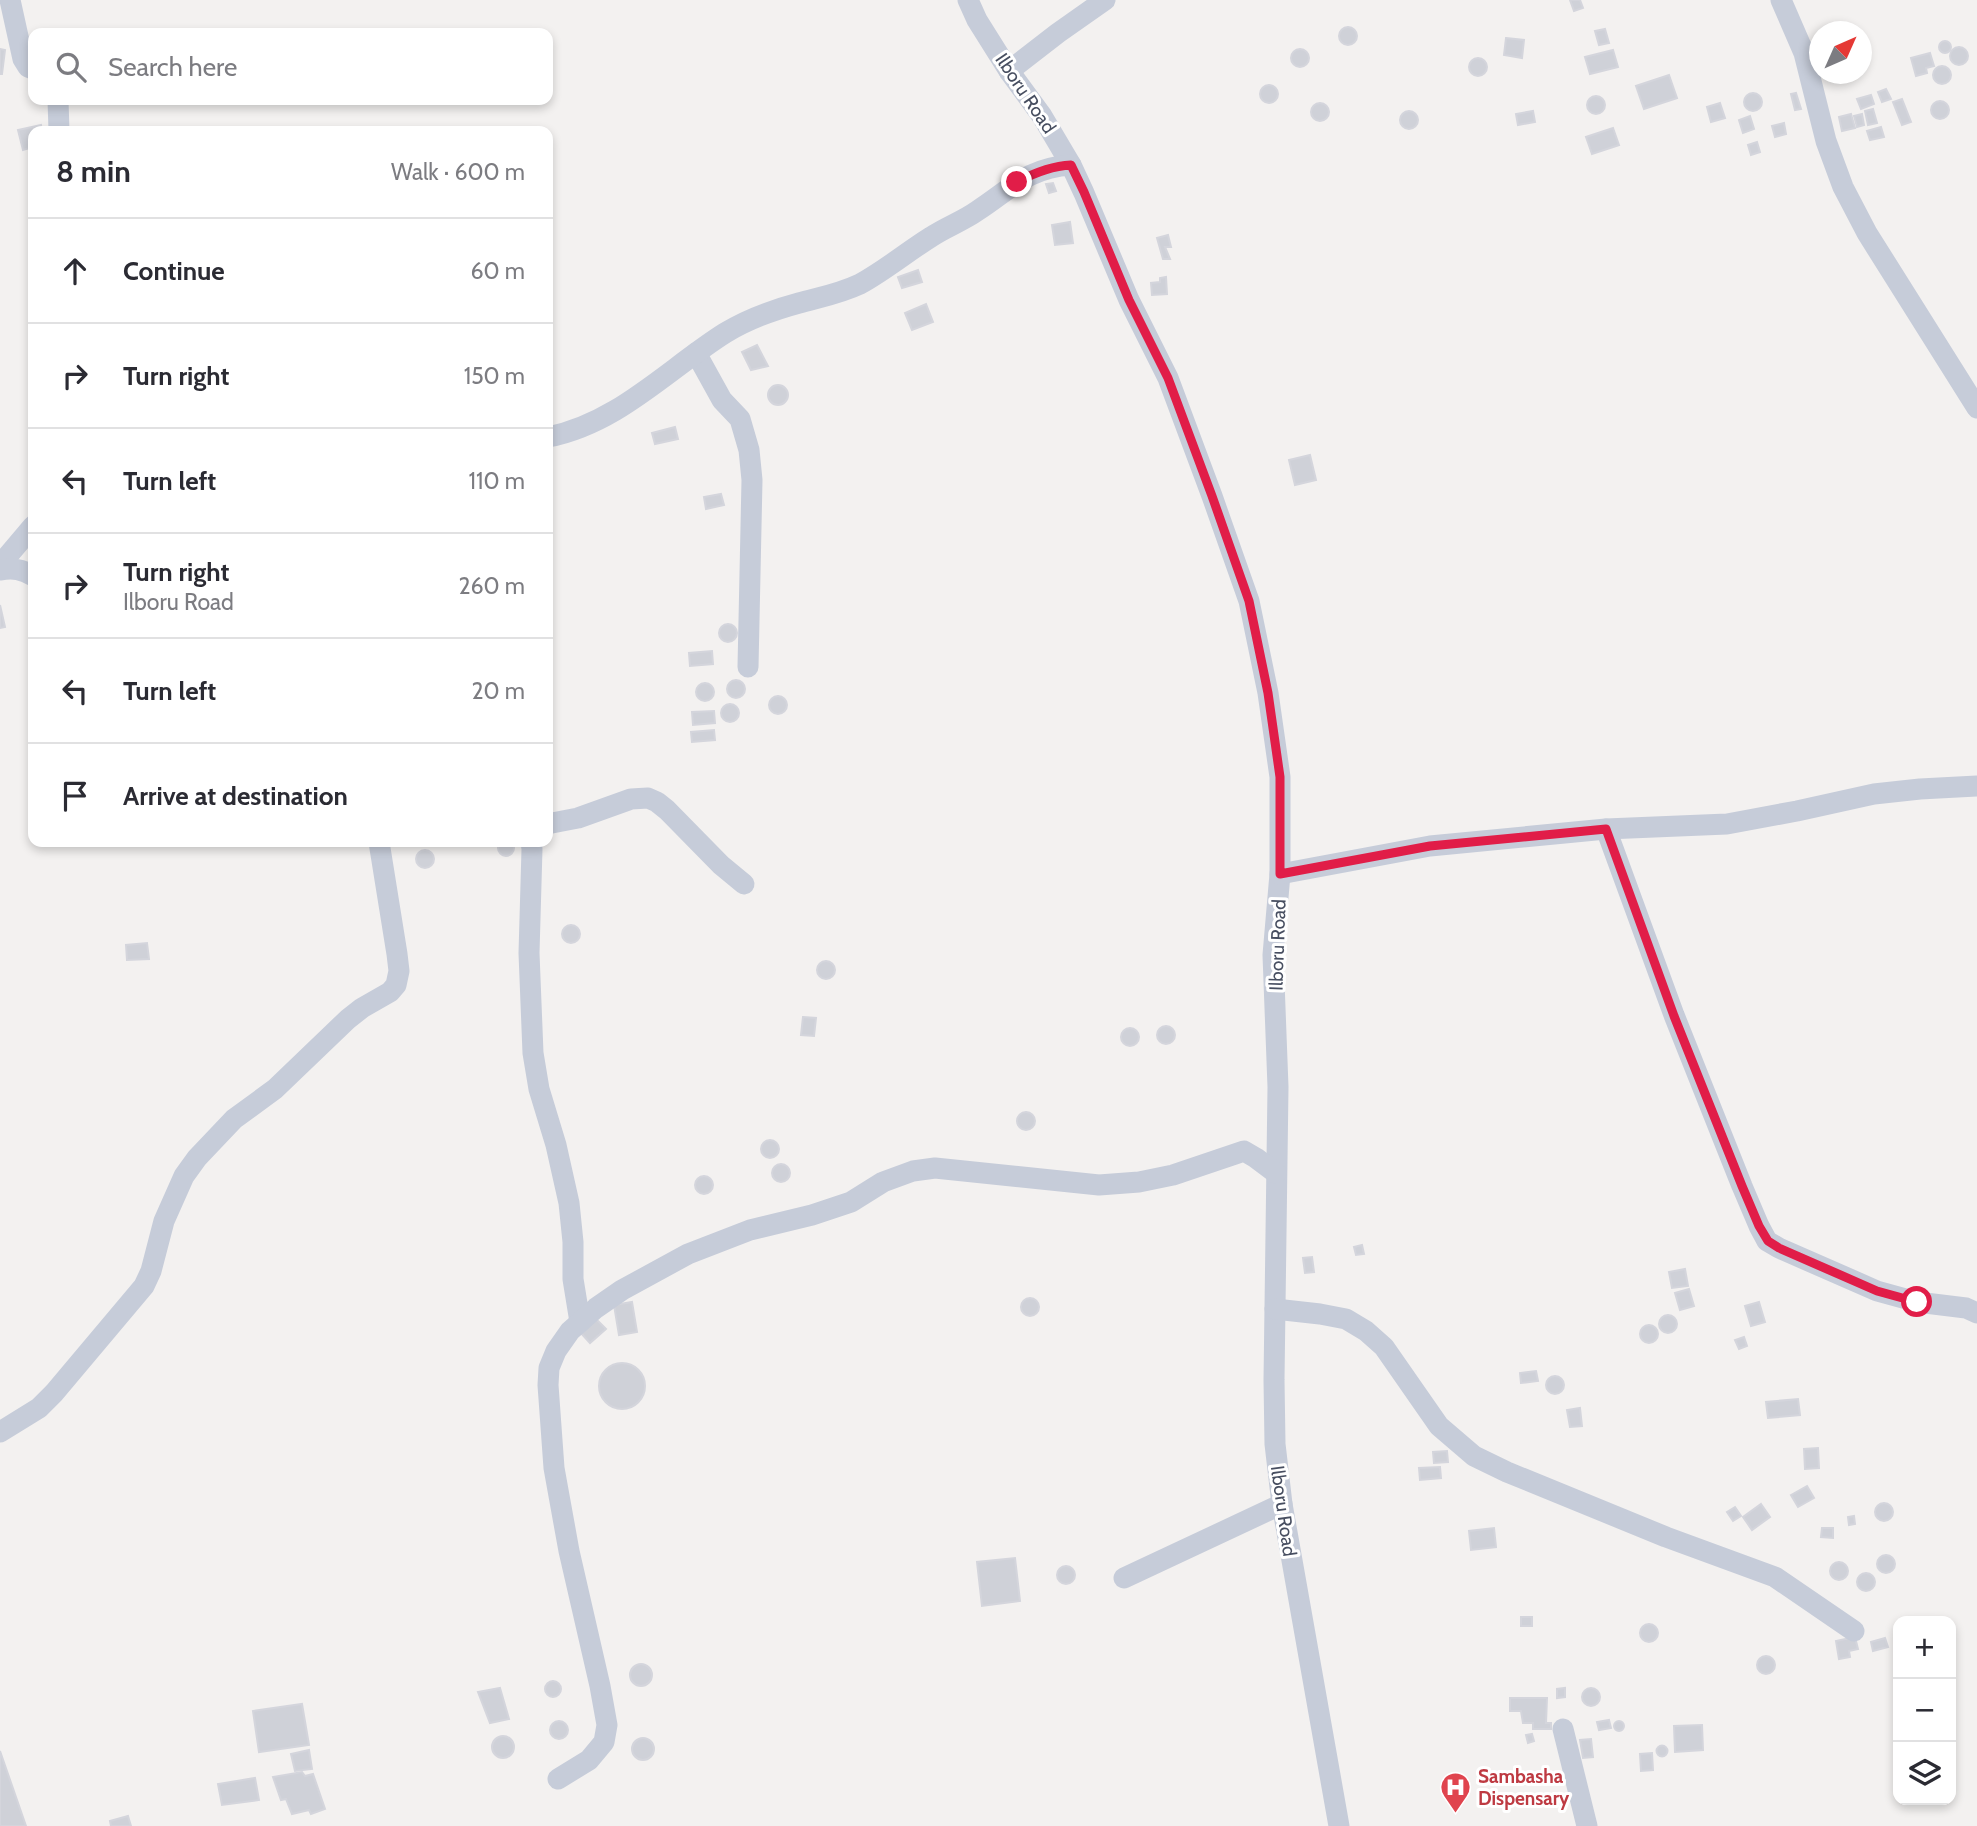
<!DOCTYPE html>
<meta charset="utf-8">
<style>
:root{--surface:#fff;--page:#f2f2f3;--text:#2b2b33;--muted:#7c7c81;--line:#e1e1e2}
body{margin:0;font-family:Cabin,sans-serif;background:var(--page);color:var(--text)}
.controls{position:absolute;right:21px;bottom:21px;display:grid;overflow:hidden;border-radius:14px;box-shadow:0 4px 10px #0003}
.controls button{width:63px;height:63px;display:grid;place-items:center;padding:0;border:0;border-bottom:2px solid var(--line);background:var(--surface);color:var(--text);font:35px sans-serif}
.compass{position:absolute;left:1809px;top:21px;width:63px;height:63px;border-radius:50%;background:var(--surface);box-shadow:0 4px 10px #0003;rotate:45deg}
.stop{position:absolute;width:21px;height:21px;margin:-16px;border:5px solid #e11d48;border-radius:50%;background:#fff}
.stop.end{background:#e11d48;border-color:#fff;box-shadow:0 2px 7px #0008}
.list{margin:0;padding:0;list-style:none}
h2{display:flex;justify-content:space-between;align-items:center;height:91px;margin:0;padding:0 28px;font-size:30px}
h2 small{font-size:23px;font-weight:400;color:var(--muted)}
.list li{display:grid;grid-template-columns:46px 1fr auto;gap:21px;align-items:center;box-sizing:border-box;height:105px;padding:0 28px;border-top:2px solid var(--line)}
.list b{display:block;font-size:26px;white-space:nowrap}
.list p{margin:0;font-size:23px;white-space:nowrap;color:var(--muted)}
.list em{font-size:23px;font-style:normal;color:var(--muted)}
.icon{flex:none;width:38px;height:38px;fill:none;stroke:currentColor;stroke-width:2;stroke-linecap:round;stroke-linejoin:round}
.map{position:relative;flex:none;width:1977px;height:1826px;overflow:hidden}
.search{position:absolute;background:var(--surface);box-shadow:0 4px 10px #0003;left:28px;top:28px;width:525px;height:77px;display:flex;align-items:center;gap:18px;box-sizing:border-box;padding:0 24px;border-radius:14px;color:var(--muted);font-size:26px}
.panel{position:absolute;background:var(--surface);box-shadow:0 4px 10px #0003;left:28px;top:126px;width:525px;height:721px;border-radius:14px}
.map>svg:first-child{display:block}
.building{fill:#cfd1d8;stroke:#d4d5dc;stroke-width:2}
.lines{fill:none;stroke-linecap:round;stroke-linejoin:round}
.minor{stroke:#c6ccd9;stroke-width:21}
.route{stroke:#e11d48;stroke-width:9}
.labels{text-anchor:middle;stroke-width:6;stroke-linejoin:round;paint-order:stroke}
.street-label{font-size:19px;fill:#474e60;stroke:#fff}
.health-label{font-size:19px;font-weight:bold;fill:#be3a42;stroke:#fff;text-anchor:start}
</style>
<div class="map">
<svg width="1977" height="1826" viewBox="0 0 1977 1826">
<rect width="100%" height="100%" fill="#f3f1f0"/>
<g class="building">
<path d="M1570 0H1580L1583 8 1574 11Z"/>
<circle cx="1348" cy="36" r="9"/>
<path d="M1605 29 1609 43 1599 45 1595 31Z"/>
<path d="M1506 38 1524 40 1522 58 1504 55Z"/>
<circle cx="1945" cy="47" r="6"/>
<circle cx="1959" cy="56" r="9"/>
<path d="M0 49 5 50 2 74H0Z"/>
<circle cx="1300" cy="58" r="9"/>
<path d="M1613 50 1618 67 1590 74 1585 57Z"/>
<path d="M1930 53 1934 66 1926 68 1927 73 1916 76 1911 58Z"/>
<circle cx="1478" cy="67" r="9"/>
<circle cx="1942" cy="75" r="9"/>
<path d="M1669 75 1677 98 1644 109 1636 86Z"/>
<circle cx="1269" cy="94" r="9"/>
<path d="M1886 89 1891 99 1882 102 1878 92Z"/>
<path d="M1796 93 1801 109 1795 110 1791 94Z"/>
<circle cx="1753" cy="102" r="9"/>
<path d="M1871 95 1874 104 1861 109 1857 99Z"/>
<circle cx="1596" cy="105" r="9"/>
<path d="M1902 99 1911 122 1902 125 1893 102Z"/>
<circle cx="1940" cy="110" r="9"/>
<path d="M1720 103 1725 118 1711 122 1707 107Z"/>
<circle cx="1320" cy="112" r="9"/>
<path d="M1873 109 1877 123 1868 125 1865 111Z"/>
<path d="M1533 111 1535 122 1518 125 1516 114Z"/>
<circle cx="1409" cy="120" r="9"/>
<path d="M1851 114 1855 128 1842 131 1839 117Z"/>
<path d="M1862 114 1864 125 1857 127 1854 116Z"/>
<path d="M1750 116 1754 129 1743 133 1739 120Z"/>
<path d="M1784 123 1786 134 1775 137 1772 126Z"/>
<path d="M41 125 42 131H33V147L23 150 18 130Z"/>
<path d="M1881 127 1884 137 1870 140 1867 131Z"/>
<path d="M1613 128 1619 145 1592 154 1586 137Z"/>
<path d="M1757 142 1760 152 1751 155 1748 145Z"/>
<path d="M1053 183 1056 191 1049 193 1046 184Z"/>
<path d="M1070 222 1073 243 1055 245 1052 225Z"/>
<path d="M1168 235 1171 247H1165L1170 259H1163L1157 238Z"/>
<path d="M918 270 922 282 902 288 898 277Z"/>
<path d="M1166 277 1167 294 1152 295 1151 283 1160 282V278Z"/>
<path d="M926 304 933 322 912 330 905 313Z"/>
<path d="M757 345 768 366 751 370 742 352Z"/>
<circle cx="778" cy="395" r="10"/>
<path d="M675 427 678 439 655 444 652 433Z"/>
<path d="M1310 455 1316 480 1295 485 1289 460Z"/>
<path d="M721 494 724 505 706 509 704 497Z"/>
<path d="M0 605 5 627 0 628Z"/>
<circle cx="728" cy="633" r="9"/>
<path d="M712 651 713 664 690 666 689 653Z"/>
<circle cx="736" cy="689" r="9"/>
<circle cx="705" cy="692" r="9"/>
<circle cx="778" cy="705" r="9"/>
<circle cx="730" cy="713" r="9"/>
<path d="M714 711 715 723 693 725 692 712Z"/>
<path d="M714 730 715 740 692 742 691 732Z"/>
<circle cx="506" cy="848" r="8"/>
<circle cx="425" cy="859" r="9"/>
<circle cx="571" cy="934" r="9"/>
<path d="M147 943 149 959 127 960 126 945Z"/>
<circle cx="826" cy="970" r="9"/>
<path d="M803 1017 816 1018 814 1036 801 1035Z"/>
<circle cx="1166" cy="1035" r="9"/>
<circle cx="1130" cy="1037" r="9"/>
<circle cx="1026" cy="1121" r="9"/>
<circle cx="770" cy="1149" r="9"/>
<circle cx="781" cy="1173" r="9"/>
<circle cx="704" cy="1185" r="9"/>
<path d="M1362 1245 1364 1254 1356 1255 1354 1247Z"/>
<path d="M1312 1257 1314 1272 1305 1273 1303 1258Z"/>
<path d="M1685 1269 1688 1286 1672 1288 1669 1272Z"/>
<path d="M1689 1289 1694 1306 1680 1310 1675 1293Z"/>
<circle cx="1030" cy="1307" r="9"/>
<path d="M632 1302 637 1332 619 1335 614 1305Z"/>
<path d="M1759 1302 1765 1322 1751 1326 1745 1306Z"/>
<circle cx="1668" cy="1324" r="9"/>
<path d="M595 1318 606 1329 590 1343 580 1332Z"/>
<circle cx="1649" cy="1334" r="9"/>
<path d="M1744 1337 1747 1346 1739 1349 1735 1340Z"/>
<circle cx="622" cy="1386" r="23"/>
<path d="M1536 1371 1538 1381 1521 1383 1520 1373Z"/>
<circle cx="1555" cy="1385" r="9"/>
<path d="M1798 1399 1800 1415 1768 1418 1766 1402Z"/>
<path d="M1580 1408 1582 1426 1570 1427 1567 1410Z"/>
<path d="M1818 1448 1819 1468 1805 1469 1804 1449Z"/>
<path d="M1447 1451 1448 1462 1434 1463 1433 1452Z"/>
<path d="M1440 1467 1441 1478 1420 1480 1419 1468Z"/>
<path d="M1807 1486 1814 1498 1798 1507 1791 1495Z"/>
<circle cx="1884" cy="1512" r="9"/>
<path d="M1761 1504 1770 1517 1752 1530 1743 1517Z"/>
<path d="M1735 1507 1741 1516 1733 1521 1727 1512Z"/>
<path d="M1854 1516 1855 1524 1849 1525 1848 1517Z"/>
<path d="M1494 1528 1496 1547 1471 1550 1469 1531Z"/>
<path d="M1822 1528H1833V1538L1821 1537Z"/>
<circle cx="1886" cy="1564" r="9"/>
<path d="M1015 1558 1020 1601 982 1606 977 1562Z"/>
<circle cx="1839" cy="1571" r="9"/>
<circle cx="1066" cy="1575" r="9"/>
<circle cx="1866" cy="1582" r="9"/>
<rect x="1521" y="1617" width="11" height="9"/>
<circle cx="1649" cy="1633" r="9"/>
<path d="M1855 1637 1858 1649 1849 1651 1850 1657 1839 1659 1836 1641Z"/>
<path d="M1885 1638 1888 1647 1873 1651 1871 1642Z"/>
<circle cx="1766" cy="1665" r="9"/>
<circle cx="641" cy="1675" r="11"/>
<circle cx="553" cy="1689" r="8"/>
<path d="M500 1688 509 1719 490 1723 478 1692Z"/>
<path d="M1565 1688V1697L1557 1698V1689Z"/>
<circle cx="1591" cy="1697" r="9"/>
<path d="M1510 1698H1547L1546 1723H1551V1729H1533V1723H1523L1521 1711H1510Z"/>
<path d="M302 1704 309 1745 259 1752 253 1711Z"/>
<path d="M1609 1720 1611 1728 1599 1730 1597 1722Z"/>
<circle cx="1619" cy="1726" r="5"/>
<circle cx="559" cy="1730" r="9"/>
<path d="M1702 1725 1703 1750 1675 1752 1674 1726Z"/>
<path d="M1532 1734 1534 1741 1528 1743 1526 1735Z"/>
<circle cx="503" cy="1747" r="11"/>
<circle cx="643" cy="1749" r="11"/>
<path d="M1591 1739 1593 1757 1583 1758 1580 1740Z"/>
<circle cx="1662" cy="1751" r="5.5"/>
<path d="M309 1750 312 1769 295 1771 291 1754Z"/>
<path d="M0 1751 26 1826H0Z"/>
<path d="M1652 1753 1653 1770 1641 1771 1640 1754Z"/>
<path d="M302 1772 305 1776 313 1774 325 1809 311 1814 309 1810 292 1814 286 1799 281 1800 273 1777Z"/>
<path d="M255 1778 259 1800 222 1805 218 1784Z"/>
<path d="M128 1816 131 1826H111L110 1821Z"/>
</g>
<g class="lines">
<g class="minor">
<path d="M10 0 23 59 28 67 33 69"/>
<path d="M968 0 977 20 1009 71 1042 116 1071 165 1084 193 1129 300 1168 378 1212 496 1249 601 1268 693 1280 777V874L1273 955 1278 1087 1274 1380 1275 1444 1282 1504 1339 1826"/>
<path d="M1781 0 1804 53 1826 141 1843 187 1867 233 1977 408"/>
<path d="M1009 71 1058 33 1105 0"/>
<path d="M58 100 59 131"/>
<path d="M696 353 722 400 740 419 749 450 752 480 748 667"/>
<path d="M548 437C617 424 668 369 725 333 748 319 773 310 799 303 821 297 839 294 860 284 884 271 907 252 931 237 946 227 963 221 977 211 1011 189 1027 168 1071 165"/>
<path d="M0 565 33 526"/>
<path d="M0 570C13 568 22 569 33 576"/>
<path d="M548 822 552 823 578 818 631 799 648 798 657 802 667 810 721 865 744 884"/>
<path d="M1606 829 1674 1015 1742 1186 1759 1226 1767 1241 1779 1248 1877 1291 1917 1302 1966 1308 1977 1313"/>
<path d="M531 842 532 849 529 953 533 1053 539 1089 556 1145 569 1203 573 1242V1279L580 1322"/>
<path d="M1280 874 1430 846 1606 829 1727 824 1797 811 1874 794 1920 789 1977 786"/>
<path d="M1275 1309 1320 1314 1346 1319 1366 1331 1384 1347 1439 1426 1474 1456 1507 1472 1666 1537 1775 1577 1854 1631"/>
<path d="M0 1432 39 1408 54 1393 144 1286 151 1271 164 1221 184 1176 197 1158 234 1119 275 1089 348 1019 362 1008 390 992 396 985 399 971 397 954 379 842"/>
<path d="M1124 1578 1282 1504"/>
<path d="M1563 1729 1587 1826"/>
<path d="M558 1779 589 1760 604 1742 607 1725 600 1686 569 1551 554 1468 548 1385 549 1368 556 1351 570 1331 596 1308 622 1290 688 1254 750 1230 812 1215 851 1202 883 1182 913 1171 935 1168 1099 1185 1139 1182 1173 1175 1244 1151 1256 1158 1276 1173"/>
</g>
</g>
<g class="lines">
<path class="route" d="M1017 182C1034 173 1051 166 1071 165L1084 192 1129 300 1168 378 1212 496 1249 601 1268 693 1280 777V874L1430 846 1606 829 1674 1016 1742 1186 1759 1226 1768 1241 1779 1248 1877 1291 1917 1302"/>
</g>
<defs>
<symbol id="hospital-pin" viewBox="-11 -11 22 30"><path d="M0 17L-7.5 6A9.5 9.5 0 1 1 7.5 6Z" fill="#e0444e" stroke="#fff"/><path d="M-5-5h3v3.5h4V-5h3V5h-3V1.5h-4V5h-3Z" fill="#fff"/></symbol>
</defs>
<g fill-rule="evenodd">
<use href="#hospital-pin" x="1438" y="1770" width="35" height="47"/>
</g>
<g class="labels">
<g class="street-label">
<text transform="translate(1026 93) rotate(56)" y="7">Ilboru Road</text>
<text transform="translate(1277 945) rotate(-88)" y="7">Ilboru Road</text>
<text transform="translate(1284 1511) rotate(82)" y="7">Ilboru Road</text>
</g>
<g class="health-label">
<text x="1478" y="1783">Sambasha<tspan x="1478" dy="22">Dispensary</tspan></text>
</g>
</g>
</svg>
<div class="controls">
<button>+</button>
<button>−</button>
<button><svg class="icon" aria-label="layers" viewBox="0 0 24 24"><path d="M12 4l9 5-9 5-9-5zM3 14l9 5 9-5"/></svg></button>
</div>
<svg class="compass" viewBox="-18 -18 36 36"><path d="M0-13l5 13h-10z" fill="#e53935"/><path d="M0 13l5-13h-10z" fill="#7c7c81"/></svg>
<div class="stop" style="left:1917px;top:1302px"></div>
<div class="stop end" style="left:1017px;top:182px"></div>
<div class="search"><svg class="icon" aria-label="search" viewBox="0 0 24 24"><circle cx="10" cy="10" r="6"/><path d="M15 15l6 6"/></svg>Search here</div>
<section class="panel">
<h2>8 min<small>Walk · 600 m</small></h2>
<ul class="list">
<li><svg class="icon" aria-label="ahead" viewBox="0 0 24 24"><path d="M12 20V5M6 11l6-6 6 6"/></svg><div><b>Continue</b></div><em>60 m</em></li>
<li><svg class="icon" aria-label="right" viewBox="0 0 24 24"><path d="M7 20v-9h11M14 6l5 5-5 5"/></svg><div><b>Turn right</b></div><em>150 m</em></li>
<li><svg class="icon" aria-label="left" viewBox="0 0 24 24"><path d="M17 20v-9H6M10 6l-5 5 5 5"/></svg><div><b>Turn left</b></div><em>110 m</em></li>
<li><svg class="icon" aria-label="right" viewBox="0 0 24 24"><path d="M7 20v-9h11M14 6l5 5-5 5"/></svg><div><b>Turn right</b><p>Ilboru Road</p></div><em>260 m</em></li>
<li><svg class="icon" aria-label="left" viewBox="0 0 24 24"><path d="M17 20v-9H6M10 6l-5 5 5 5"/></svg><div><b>Turn left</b></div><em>20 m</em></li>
<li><svg class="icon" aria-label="arrive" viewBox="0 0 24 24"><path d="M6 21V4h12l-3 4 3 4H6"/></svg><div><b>Arrive at destination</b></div></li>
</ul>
</section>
</div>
